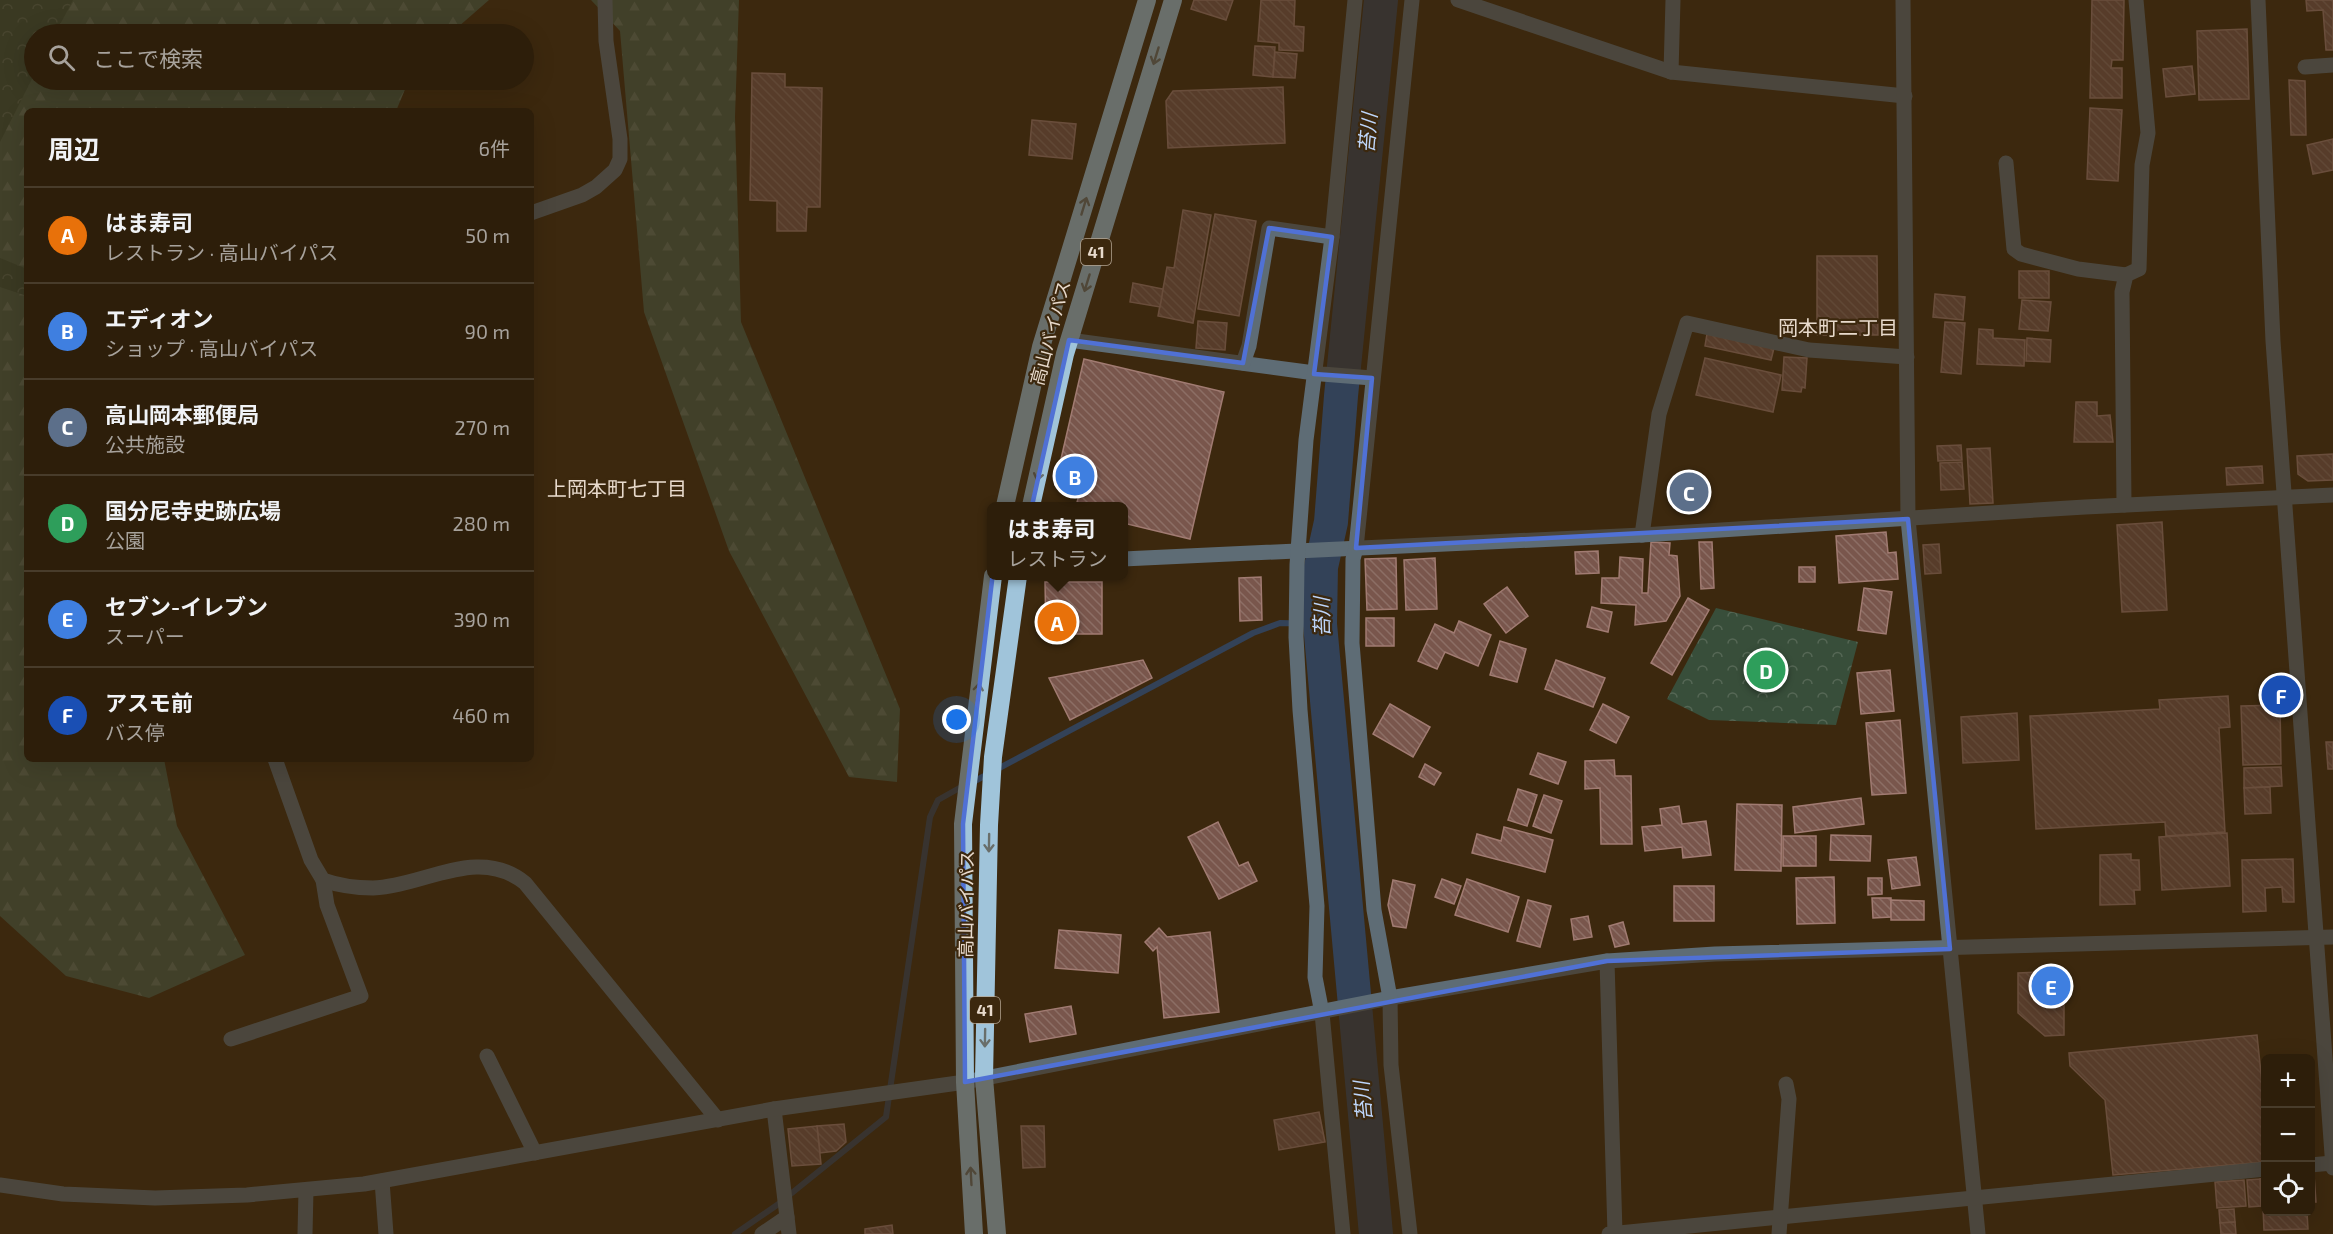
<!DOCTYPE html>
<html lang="ja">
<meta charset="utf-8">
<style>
:root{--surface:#2d1e0a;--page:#352713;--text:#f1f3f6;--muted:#a7a29c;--line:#483c2b;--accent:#bca0f2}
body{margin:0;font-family:"Exo 2","Noto Sans JP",sans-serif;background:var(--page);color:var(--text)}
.controls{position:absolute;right:18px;bottom:18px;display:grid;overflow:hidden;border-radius:9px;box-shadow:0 6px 24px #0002}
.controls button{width:54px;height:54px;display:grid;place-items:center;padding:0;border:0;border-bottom:2px solid var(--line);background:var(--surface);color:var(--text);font:30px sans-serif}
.you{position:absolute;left:957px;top:720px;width:21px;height:21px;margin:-15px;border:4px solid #fff;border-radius:50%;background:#1a73e8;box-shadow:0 0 0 9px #1a73e833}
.badge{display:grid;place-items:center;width:39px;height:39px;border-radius:50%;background:var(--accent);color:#fff;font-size:20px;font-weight:700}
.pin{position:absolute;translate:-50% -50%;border:3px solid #fff;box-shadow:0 2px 6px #0006}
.popup{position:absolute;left:987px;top:502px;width:141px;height:78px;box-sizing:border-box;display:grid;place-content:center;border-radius:9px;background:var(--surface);filter:drop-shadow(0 2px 4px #0005);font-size:20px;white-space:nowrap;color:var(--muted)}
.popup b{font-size:22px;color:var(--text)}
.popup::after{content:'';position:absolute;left:50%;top:100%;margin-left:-12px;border:12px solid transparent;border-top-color:var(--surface)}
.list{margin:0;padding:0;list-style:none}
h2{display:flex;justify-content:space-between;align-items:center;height:78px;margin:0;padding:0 24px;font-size:26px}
h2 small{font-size:20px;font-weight:400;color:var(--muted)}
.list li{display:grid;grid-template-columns:39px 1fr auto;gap:18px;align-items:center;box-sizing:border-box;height:96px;padding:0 24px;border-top:2px solid var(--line)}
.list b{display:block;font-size:22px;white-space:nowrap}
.list p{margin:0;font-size:20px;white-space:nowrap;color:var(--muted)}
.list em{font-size:20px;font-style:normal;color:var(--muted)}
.icon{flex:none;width:33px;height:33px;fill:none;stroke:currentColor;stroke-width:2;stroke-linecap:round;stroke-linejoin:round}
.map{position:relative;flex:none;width:2333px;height:1234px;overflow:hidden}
.search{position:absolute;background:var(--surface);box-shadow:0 6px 24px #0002;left:24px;top:24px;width:510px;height:66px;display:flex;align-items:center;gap:15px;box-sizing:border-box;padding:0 21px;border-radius:33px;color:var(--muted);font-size:22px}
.panel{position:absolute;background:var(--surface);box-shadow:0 6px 24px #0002;left:24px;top:108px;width:510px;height:654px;border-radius:9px}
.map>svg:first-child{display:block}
.forest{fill:url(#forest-firs)}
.park{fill:url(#park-crowns)}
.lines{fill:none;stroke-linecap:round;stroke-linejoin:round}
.stream{stroke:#334258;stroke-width:6}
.river{stroke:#334258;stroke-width:34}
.building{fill:url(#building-back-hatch);stroke:#a17b72;stroke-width:1.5}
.minor{stroke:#5e6c75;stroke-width:15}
.highway{stroke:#a0c4da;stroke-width:18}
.oneway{stroke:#696e6a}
.marked{fill:none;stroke:#5071d5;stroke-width:4.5;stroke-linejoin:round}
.labels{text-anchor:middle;stroke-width:4.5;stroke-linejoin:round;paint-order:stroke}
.shield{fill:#3c280e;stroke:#b4a593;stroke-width:1.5}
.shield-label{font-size:16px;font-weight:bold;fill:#e8dacc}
.street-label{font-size:18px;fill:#e8dacc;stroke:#3c280e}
.water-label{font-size:20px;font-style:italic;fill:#bdd5fa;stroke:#3c280e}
.neighbourhood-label{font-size:20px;fill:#e8dacc;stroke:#3c280e}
</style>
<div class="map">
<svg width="2333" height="1234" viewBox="0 0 2333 1234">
<defs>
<pattern id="forest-firs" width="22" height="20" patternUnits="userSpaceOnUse" patternTransform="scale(1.5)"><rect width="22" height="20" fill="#475d49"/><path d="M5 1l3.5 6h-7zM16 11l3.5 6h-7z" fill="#627462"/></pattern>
<pattern id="park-crowns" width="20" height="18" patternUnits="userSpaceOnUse" patternTransform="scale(1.5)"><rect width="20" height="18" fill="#384e3a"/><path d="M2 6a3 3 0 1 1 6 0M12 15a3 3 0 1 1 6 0" fill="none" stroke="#556755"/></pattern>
<pattern id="building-back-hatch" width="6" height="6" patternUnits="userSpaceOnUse" patternTransform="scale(1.5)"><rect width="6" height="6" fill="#79564c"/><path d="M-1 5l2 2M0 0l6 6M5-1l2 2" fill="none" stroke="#8c6e65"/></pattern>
</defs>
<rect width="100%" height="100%" fill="#3c280e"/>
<g class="forest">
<path d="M0 0H489L450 34H34V80H409L396 111H27V759H164L177 826 245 955 149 998 66 976 0 916Z"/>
<path d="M591 0H739L735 117 741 322 900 709 897 782 849 777 729 551 644 312 620 31Z"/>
</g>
<g class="park">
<path d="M0 0H73L55 34H34V75L0 142Z"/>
<path d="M0 258 27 269V296L0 287Z"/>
<path d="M1716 608 1858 642 1836 725 1709 720 1667 699Z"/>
</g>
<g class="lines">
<g class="stream">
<path d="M973 782 1253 633 1280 623 1320 624"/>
<path d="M735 1234 777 1205 886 1117 930 817 938 800 963 786"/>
</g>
<path class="river" d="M1376 1234 1320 624 1321 567 1331 522 1341 396 1381 0"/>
</g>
<g class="building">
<path d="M1194 0H1233L1226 20 1191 9Z"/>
<path d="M1261 0H1295L1294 26 1304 27 1303 51 1279 50V43L1258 41Z"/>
<path d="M2092 0H2124L2123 60H2112L2111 68H2122V98H2090Z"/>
<path d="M2306 0H2333V50H2326L2323 10 2307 11Z"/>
<path d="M2247 29 2249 99 2199 100 2197 31Z"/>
<path d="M1255 46 1275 47 1273 77 1253 75Z"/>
<path d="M1275 52 1297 54 1295 78 1273 77Z"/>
<path d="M2192 66 2195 94 2166 97 2163 69Z"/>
<path d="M752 73 785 74V87L822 88 820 207H807L806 231H777V201L750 200Z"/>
<path d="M2289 80 2305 81 2306 135H2291Z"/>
<path d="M1283 87 1285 143 1168 148 1166 101 1173 91Z"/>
<path d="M2090 108 2122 110 2118 181 2087 179Z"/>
<path d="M1032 120 1076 124 1072 159 1029 155Z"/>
<path d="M2333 139V170L2313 174 2307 145Z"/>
<path d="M1183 210 1211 215 1193 323 1158 316 1167 267 1174 268Z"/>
<path d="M1215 214 1256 221 1239 316 1198 309Z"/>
<path d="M1817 256H1877L1878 335H1817Z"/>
<rect x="2019" y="271" width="30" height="27"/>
<path d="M1133 283 1163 289 1160 307 1130 302Z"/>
<path d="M1935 294 1965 297 1963 320 1933 317Z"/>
<path d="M2022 300 2051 302 2048 331 2019 329Z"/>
<path d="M1198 321 1227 323 1225 350 1196 348Z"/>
<path d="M1945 322 1965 323 1961 374 1941 372Z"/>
<path d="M1979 329 1993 330V338L2025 340 2024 366 1977 364Z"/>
<path d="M1707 334 1774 348 1771 360 1705 346Z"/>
<path d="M2027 338 2051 340 2050 362 2026 361Z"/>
<path d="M1784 357 1807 358 1805 388 1802 387 1801 392 1782 390Z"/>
<path d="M1705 358 1781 375 1773 412 1696 395Z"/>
<path d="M1084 359 1224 392 1190 539 1123 523V506H1076L1080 491 1055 485Z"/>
<path d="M2076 402H2097V416L2110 415 2113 442H2074Z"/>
<path d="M1961 445 1962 460 1938 461 1937 446Z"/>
<path d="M1990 448 1993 503 1970 504 1967 449Z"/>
<path d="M2333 454V480L2308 481 2298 474 2297 456Z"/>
<path d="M1962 462 1964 489 1941 490 1940 463Z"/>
<path d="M2262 466 2263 483 2227 485 2226 468Z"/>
<path d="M2162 522 2167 610 2122 612 2117 525Z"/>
<path d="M1886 532 1888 553 1896 552 1898 579 1839 583 1836 536Z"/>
<path d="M1651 542 1670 543 1669 555 1677 556 1680 596 1666 621 1635 625 1636 605 1601 603 1602 578H1619L1620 557 1643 559 1642 593H1648Z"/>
<path d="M1699 542H1712L1714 588 1701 589Z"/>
<path d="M1939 544 1941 573 1925 574 1923 545Z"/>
<path d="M1598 551 1599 573 1576 574 1575 552Z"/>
<path d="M1396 558 1397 609 1367 610 1365 559Z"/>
<path d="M1435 558 1437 609 1406 610 1404 560Z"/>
<rect x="1799" y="567" width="16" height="15"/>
<path d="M1261 577 1262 620 1240 621 1239 578Z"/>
<path d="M1045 582H1102V634H1046Z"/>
<path d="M1507 587 1528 616 1506 633 1484 604Z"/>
<path d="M1864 588 1892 592 1886 634 1858 630Z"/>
<path d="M1688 598 1709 610 1672 675 1651 663Z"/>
<path d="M1592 607 1612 612 1608 632 1587 627Z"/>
<rect x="1366" y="618" width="28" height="28"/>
<path d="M1459 621 1491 635 1478 666 1445 652 1437 669 1418 661 1435 624 1454 633Z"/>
<path d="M1500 641 1526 649 1517 682 1490 675Z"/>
<path d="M1143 660 1152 678 1070 720 1049 678Z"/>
<path d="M1556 660 1605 678 1593 707 1545 689Z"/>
<path d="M1890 670 1894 711 1861 714 1857 673Z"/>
<path d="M2228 696 2230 727 2219 728 2225 832 2166 836 2165 822 2036 829 2030 716 2160 709 2159 700Z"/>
<path d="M1390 704 1430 727 1413 757 1373 734Z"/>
<path d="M1603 704 1629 717 1616 743 1590 730Z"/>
<path d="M2280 705 2281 764 2243 765 2241 706Z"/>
<path d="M2017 713 2019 760 1963 763 1961 717Z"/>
<path d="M1900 720 1906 793 1872 795 1866 723Z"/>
<path d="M2326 742H2333V769H2328Z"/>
<path d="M1538 753 1566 762 1558 784 1530 774Z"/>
<path d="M1614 760 1615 776H1631L1632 844H1601L1600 788 1585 789V761Z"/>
<path d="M1425 764 1441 773 1434 785 1419 777Z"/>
<path d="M2281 767 2282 786 2244 788V768Z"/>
<path d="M2270 787 2271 813 2245 814 2244 788Z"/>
<path d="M1518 789 1537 795 1527 826 1508 820Z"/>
<path d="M1544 795 1562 801 1551 833 1533 826Z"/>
<path d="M1861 798 1864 824 1795 833 1793 807Z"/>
<path d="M1737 804 1782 805 1781 871 1735 870Z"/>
<path d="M1679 806 1682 824 1706 821 1711 855 1683 858 1682 847 1645 851 1642 827 1662 825 1660 809Z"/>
<path d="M1218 822 1239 866 1248 862 1257 881 1219 899 1188 837Z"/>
<path d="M1504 827 1553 840 1545 872 1472 853 1477 834 1501 841Z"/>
<path d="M2227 833 2230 886 2162 890 2159 837Z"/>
<path d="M1831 835 1871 836 1870 861 1830 860Z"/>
<rect x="1783" y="836" width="33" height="30"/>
<path d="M2131 854V860H2139L2140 890H2134L2135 904 2100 905V855Z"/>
<path d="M1916 857 1920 885 1892 889 1888 860Z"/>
<path d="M2293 859 2294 902H2283L2282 887 2265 888 2266 911 2243 912 2242 860Z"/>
<path d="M1834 877 1835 923 1797 924 1796 878Z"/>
<path d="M1868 878H1882V894L1868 895Z"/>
<path d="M1442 879 1461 886 1454 904 1435 897Z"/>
<path d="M1467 879 1519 897 1508 932 1455 915Z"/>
<path d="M1393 880 1415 885 1406 928 1393 926 1388 905Z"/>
<rect x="1674" y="886" width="40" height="35"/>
<path d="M1872 898H1891V917L1873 918Z"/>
<path d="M1528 900 1551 906 1540 947 1517 941Z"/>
<path d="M1891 900 1924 901V920H1891Z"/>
<path d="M1588 916 1592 937 1574 940 1571 919Z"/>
<path d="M1623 922 1629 944 1615 947 1609 926Z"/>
<path d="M1159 928 1167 937 1210 932 1219 1012 1164 1018 1157 947 1153 951 1145 942Z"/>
<path d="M1059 930 1121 935 1118 973 1055 968Z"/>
<path d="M2064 971V1035L2045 1036 2018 1013V973Z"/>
<path d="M1071 1006 1076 1034 1030 1042 1025 1014Z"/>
<path d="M2257 1035 2266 1121V1162L2113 1175 2105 1100 2070 1066 2069 1053Z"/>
<path d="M1319 1112 1325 1142 1279 1150 1274 1120Z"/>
<path d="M844 1124 846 1142 836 1151 820 1153 817 1126Z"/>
<path d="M817 1126 821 1164 792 1166 788 1129Z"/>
<path d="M1021 1126H1044L1045 1167 1023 1168Z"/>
<path d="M2310 1175H2314L2316 1202H2310Z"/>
<path d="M2266 1178V1205L2261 1206 2260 1179Z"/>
<path d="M2260 1179 2261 1206 2249 1207 2247 1180Z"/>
<path d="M2244 1180 2246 1206 2217 1208 2215 1182Z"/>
<path d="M2263 1208H2266V1212H2307L2308 1229 2264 1230Z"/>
<path d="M2234 1209 2235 1222 2220 1223 2219 1210Z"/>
<path d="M2235 1222 2236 1234H2221L2220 1223Z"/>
<path d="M892 1225 893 1234H865V1229Z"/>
</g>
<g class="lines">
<g class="minor">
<path d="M1458 0 1671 72 1905 96"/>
<path d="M1903 0 1908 519 1978 1234"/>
<path d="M2258 0 2273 341 2333 1168"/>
<path d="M2305 67 2333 65"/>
<path d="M1671 72 1673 0"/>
<path d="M2006 163 2014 249 2021 254 2078 269 2126 275"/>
<path d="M531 213 582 195 596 187 615 170 620 159V139L606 41 605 0"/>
<path d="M1069 340 1322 374 1372 378"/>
<path d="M1243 363 1249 346 1269 228 1332 237"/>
<path d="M2124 505 2122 292 2126 275 2139 269 2142 165 2148 133 2136 0"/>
<path d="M1642 535 1659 414 1687 323 1809 350 1907 357"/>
<path d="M1123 559 1642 535 2085 507 2333 495"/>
<path d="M275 759 311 860 323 880C340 886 355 888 373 888 425 886 478 845 525 883L718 1120"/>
<path d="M1607 961 1615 1233"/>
<path d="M231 1039 361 996 327 905 323 880"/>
<path d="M487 1056 535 1153"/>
<path d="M774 1109 789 1234"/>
<path d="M2310 1165 2333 1163"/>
<path d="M382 1181 386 1234"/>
<path d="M0 1185 63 1194 155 1198 247 1195 364 1184 774 1109 965 1082 1390 998 1607 961 1715 954 2333 937"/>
<path d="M305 1234 306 1190"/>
<path d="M762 1234 787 1217"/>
<path d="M1343 1234 1322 1013 1315 977 1317 906 1300 710 1296 637 1297 565 1306 440 1332 237 1355 0"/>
<path d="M1410 1234 1391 1065 1390 998 1374 910 1352 643 1353 559 1356 548 1412 0"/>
<path d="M1609 1234 2266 1169"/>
<path d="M1779 1234 1789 1099 1786 1084"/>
</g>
<g class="highway">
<path d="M1005 506 1041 347 1147 0"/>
<path d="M1031 506 1065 354 1173 0"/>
<path d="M974 1234 965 1082 963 824 993 576"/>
<path d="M997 1234 984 1078 989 825 993 757 1018 576"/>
</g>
</g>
<defs><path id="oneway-shaft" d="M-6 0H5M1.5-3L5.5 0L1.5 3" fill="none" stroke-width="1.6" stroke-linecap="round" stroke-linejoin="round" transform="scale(1.5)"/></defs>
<g class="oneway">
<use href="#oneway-shaft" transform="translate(1156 56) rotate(107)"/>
<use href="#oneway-shaft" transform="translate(1084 206) rotate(-73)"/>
<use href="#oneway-shaft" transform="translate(1087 283) rotate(107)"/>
<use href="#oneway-shaft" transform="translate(1039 472) rotate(103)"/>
<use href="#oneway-shaft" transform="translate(978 692) rotate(-83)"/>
<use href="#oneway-shaft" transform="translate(989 843) rotate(91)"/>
<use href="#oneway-shaft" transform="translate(985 1038) rotate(91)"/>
<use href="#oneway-shaft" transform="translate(971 1176) rotate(-93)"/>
</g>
<path d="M0 0H2333V1234H0ZM1269 228 1332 237 1314 374 1372 378 1356 548 1908 519 1950 949 1607 961 965 1082 963 824 994 564H1019L1069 340 1243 363Z" fill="#3c280e" fill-opacity=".55" fill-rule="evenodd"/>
<path class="marked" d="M1269 228 1332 237 1314 374 1372 378 1356 548 1908 519 1950 949 1607 961 965 1082 963 824 994 564H1019L1069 340 1243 363Z"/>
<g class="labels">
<g class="shield">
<rect x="1081" y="239" width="30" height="26" rx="4.5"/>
<rect x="970" y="997" width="30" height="26" rx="4.5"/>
</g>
<g class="shield-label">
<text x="1096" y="258">41</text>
<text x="985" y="1016">41</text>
</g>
<g class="street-label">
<text transform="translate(1051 333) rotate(-75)" y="6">高山バイパス</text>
<text transform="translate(967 904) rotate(-89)" y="6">高山バイパス</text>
</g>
<g class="water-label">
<text transform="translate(1368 133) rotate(-85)" y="7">苔川</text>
<text transform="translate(1322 617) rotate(-91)" y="7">苔川</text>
<text transform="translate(1363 1101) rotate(-95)" y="7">苔川</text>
</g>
<g class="neighbourhood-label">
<text x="1838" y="335">岡本町二丁目</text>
<text x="617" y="496">上岡本町七丁目</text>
</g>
</g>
</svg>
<div class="controls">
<button>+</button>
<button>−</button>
<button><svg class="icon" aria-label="locate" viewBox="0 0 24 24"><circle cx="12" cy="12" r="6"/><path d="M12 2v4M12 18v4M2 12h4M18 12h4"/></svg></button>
</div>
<div class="you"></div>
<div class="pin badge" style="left:1057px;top:622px;background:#e8710a">A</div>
<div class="popup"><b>はま寿司</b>レストラン</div>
<div class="pin badge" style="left:1075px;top:476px;background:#3f7fe0">B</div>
<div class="pin badge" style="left:1689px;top:492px;background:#5c6f8a">C</div>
<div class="pin badge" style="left:1766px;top:670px;background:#2e9e5b">D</div>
<div class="pin badge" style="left:2051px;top:986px;background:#3f7fe0">E</div>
<div class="pin badge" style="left:2281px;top:695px;background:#1a4fb4">F</div>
<div class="search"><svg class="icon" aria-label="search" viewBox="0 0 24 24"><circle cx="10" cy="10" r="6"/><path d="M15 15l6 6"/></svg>ここで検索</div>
<section class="panel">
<h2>周辺<small>6件</small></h2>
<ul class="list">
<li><span class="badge" style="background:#e8710a">A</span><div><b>はま寿司</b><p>レストラン · 高山バイパス</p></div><em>50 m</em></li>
<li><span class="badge" style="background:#3f7fe0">B</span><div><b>エディオン</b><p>ショップ · 高山バイパス</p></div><em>90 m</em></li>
<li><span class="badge" style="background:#5c6f8a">C</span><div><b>高山岡本郵便局</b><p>公共施設</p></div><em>270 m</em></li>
<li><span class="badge" style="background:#2e9e5b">D</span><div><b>国分尼寺史跡広場</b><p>公園</p></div><em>280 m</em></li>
<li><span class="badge" style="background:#3f7fe0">E</span><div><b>セブン-イレブン</b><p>スーパー</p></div><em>390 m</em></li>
<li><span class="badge" style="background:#1a4fb4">F</span><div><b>アスモ前</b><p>バス停</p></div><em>460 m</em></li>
</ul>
</section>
</div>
